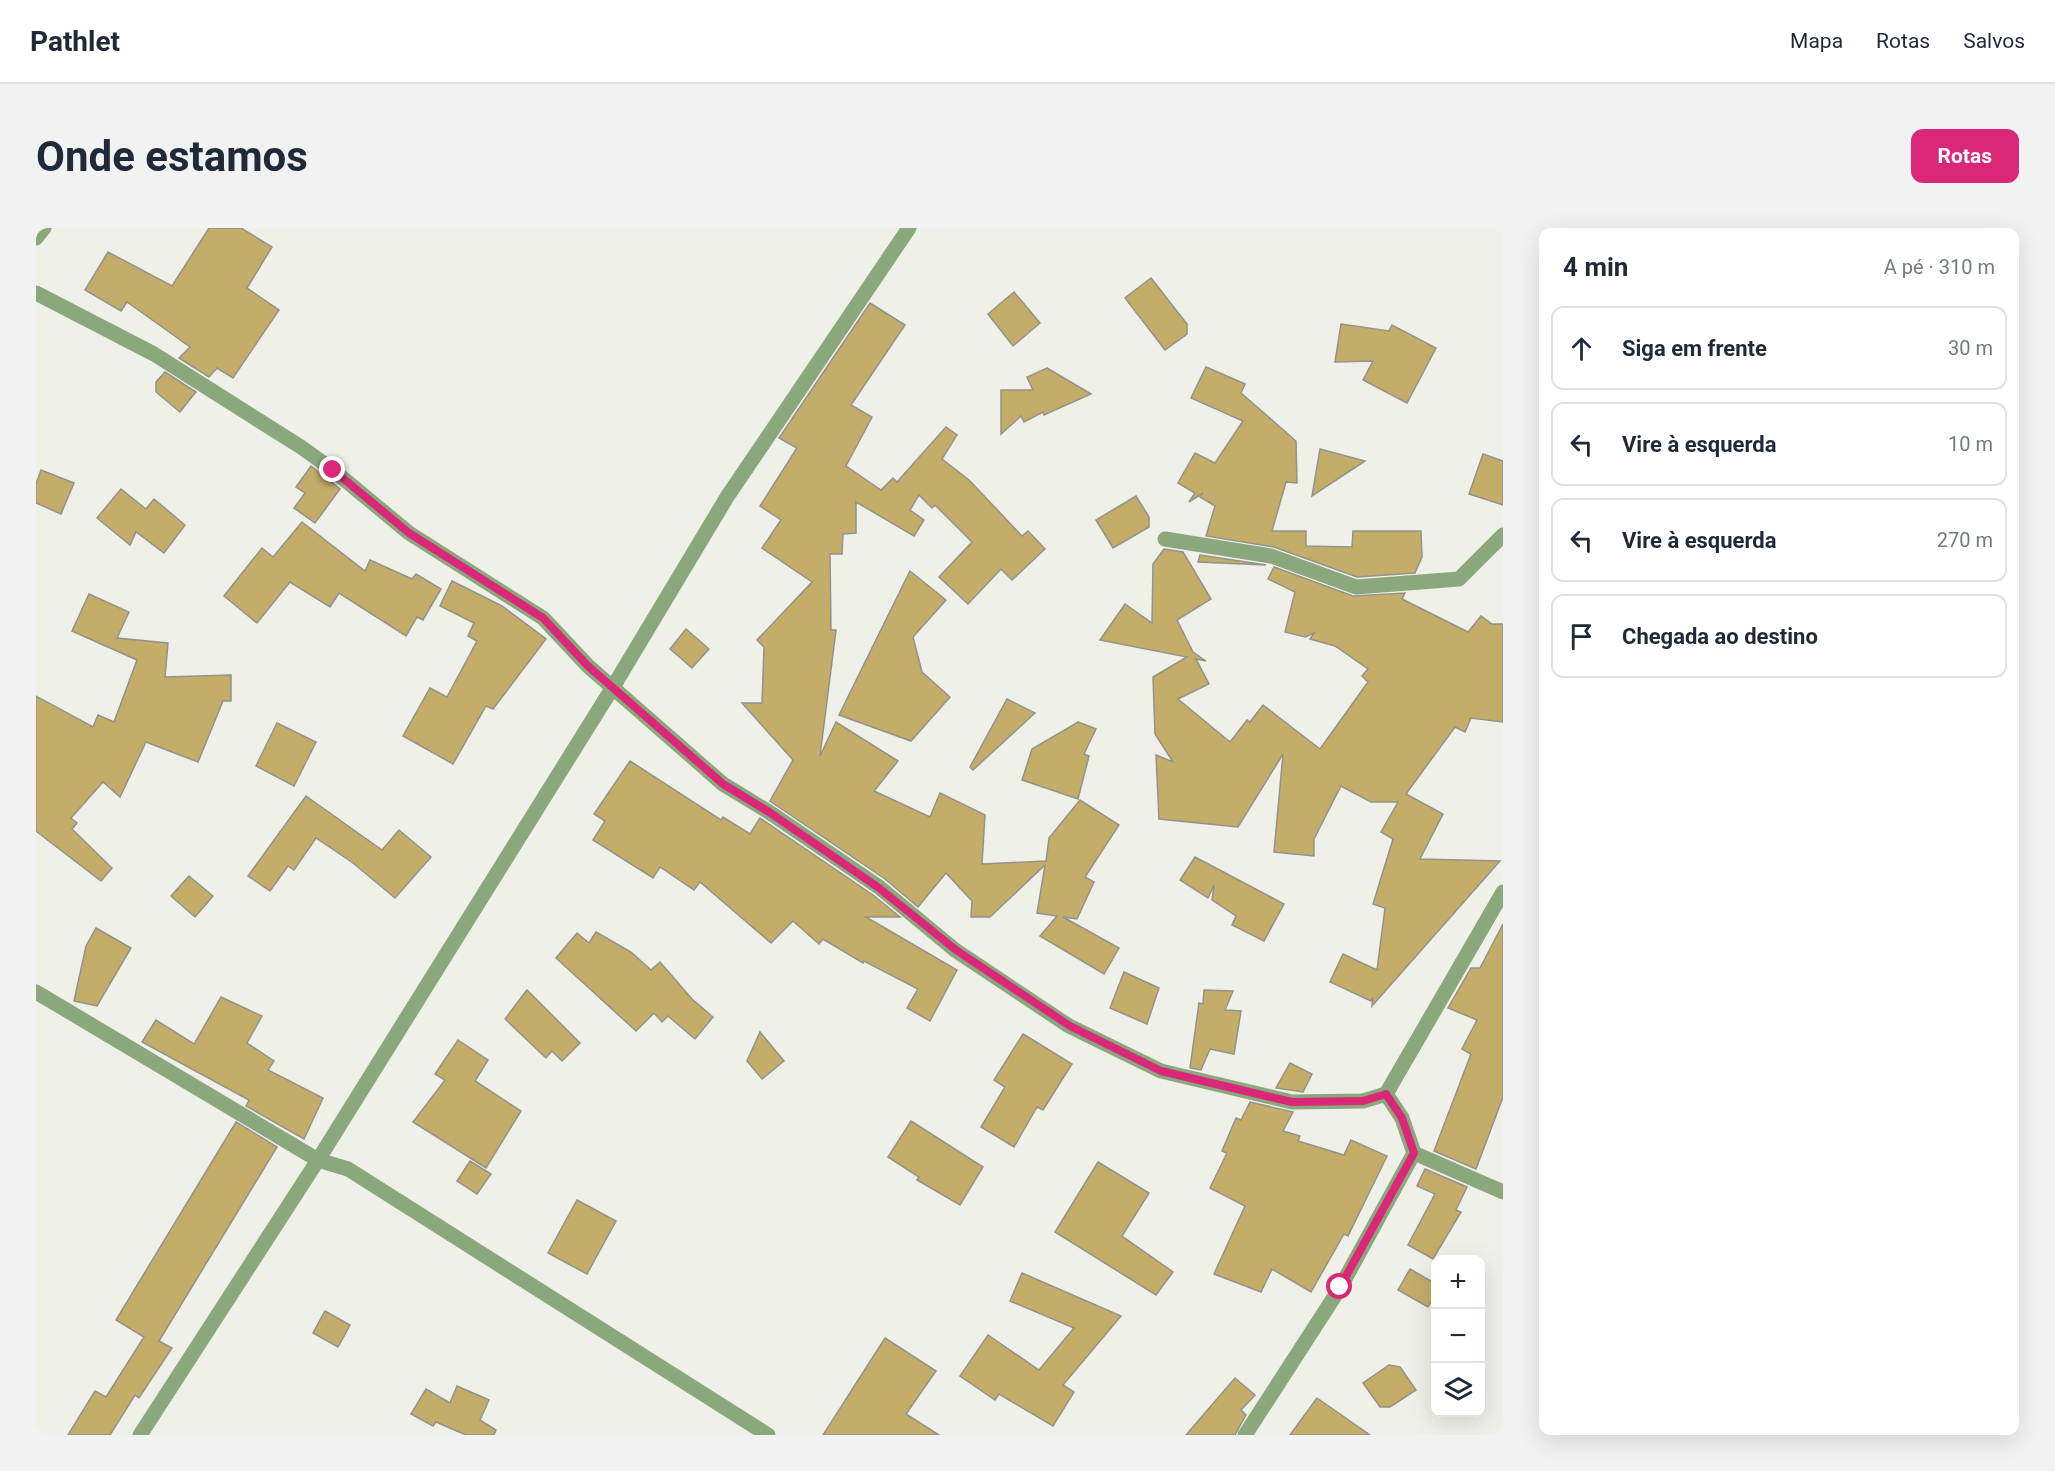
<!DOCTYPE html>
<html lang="pt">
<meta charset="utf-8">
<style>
:root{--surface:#fff;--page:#f2f2f3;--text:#1f2937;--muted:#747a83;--line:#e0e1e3;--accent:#db2777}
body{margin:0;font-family:Roboto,sans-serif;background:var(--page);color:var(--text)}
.controls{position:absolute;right:18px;bottom:18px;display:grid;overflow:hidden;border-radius:12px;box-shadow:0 6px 24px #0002}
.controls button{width:54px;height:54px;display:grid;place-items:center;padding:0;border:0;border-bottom:2px solid var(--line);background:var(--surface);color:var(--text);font:30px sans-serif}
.stop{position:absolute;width:18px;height:18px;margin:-14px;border:4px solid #db2777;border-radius:50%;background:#fff}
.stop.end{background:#db2777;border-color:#fff;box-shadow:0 2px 6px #0008}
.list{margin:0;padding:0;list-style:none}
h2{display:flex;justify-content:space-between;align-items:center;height:78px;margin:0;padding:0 24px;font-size:26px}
h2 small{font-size:20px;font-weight:400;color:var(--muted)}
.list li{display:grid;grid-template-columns:39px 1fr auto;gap:18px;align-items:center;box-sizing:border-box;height:84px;margin:0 12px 12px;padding:0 12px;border:2px solid var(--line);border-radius:12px}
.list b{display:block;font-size:22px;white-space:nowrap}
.list em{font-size:20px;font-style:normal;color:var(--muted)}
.icon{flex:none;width:33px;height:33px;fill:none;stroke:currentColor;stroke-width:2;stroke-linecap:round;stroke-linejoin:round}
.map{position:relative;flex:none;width:1467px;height:1207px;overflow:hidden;border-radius:12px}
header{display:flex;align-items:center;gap:36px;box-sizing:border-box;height:84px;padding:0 30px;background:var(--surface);border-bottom:2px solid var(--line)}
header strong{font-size:28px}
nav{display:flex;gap:33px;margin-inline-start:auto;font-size:21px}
.intro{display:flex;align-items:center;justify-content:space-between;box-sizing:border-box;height:144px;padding:0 36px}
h1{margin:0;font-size:42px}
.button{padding:15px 27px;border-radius:12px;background:var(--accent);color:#fff;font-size:21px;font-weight:700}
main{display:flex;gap:36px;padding:0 36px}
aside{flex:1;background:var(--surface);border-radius:12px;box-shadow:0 6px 24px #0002}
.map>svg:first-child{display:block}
.building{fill:#c4ad69;stroke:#94928b;stroke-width:1.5}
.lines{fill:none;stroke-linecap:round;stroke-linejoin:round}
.minor{stroke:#8ba87d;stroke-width:15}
.route{stroke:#db2777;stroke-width:8}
</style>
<header>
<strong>Pathlet</strong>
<nav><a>Mapa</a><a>Rotas</a><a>Salvos</a></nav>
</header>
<div class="intro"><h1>Onde estamos</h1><a class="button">Rotas</a></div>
<main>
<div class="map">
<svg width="1467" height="1207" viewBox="0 0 1467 1207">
<rect width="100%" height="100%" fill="#eff0e8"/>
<g class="building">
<path d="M173 0H205L236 19 211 60 243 82 197 150 181 140 173 149 143 130 154 119 91 74 85 83 49 62 72 24 136 58Z"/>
<path d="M1115 50 1151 96V106L1129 122 1089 70Z"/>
<path d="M978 64 1004 95 977 118 952 86Z"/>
<path d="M834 75 869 97 815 177 836 189 810 238 845 262 857 250 861 254 910 199 921 207 906 231 933 252 986 308 992 303 1009 321 976 352 965 341 932 376 903 349 936 314 899 277 896 280 883 267 874 282 888 292 878 308 820 274V305L807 306 806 326H794L795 402H800L784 528 800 494 862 533 838 563 894 589 904 565 949 587 946 636 1010 633 1013 610 1044 572 1083 597 1049 649 1058 654 1041 691 1027 689 1083 720 1068 746 1004 708 1021 688 1001 685 1009 637 954 689H935L936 673 910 645 882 679 849 651 734 573 757 532 706 475H726L728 419 721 412 776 354 726 320 745 292 724 278 761 220 743 210Z"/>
<path d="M1305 96 1353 103 1356 97 1400 120 1371 175 1327 152 1337 133 1299 134Z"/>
<path d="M1170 139 1209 156 1205 165 1260 213 1261 255 1250 254 1236 303H1270V318L1316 319 1317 303H1385L1386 329 1379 345 1321 349 1238 319 1170 308 1179 278 1164 269 1167 265 1153 274 1159 265 1142 255 1159 225 1179 235 1207 193 1155 170Z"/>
<path d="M1011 140 1055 166 1008 187 1007 184 988 194 985 188 965 206V162H997L991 149Z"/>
<path d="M129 144 160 164 144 184 120 164V154Z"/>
<path d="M1284 221 1329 233 1276 268Z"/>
<path d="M1447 226 1467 233V277L1433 266Z"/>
<path d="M275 238 304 261 279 295 258 280 269 265 260 259Z"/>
<path d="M5 242 38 255 25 286 0 275V256Z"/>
<path d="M85 261 110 281 118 271 149 297 128 325 100 304 94 317 61 290Z"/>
<path d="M1100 268 1113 289V299L1077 320 1060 292Z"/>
<path d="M266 294 329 343 334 332 376 351 380 346 405 361 387 392 381 389 370 408 303 365 294 379 254 354 221 395 188 368 226 320 237 329Z"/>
<path d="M1128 321 1147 324 1175 371 1141 392 1157 424 1170 433 1160 431 1173 456 1142 471 1194 514 1211 492 1214 494 1227 477 1284 521 1332 454 1326 448 1332 441 1299 418 1274 411 1278 405 1269 409 1249 404 1259 364 1232 351 1238 339 1317 368 1369 365 1366 371 1432 404 1445 388 1456 396H1467V494L1435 490 1429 504 1419 499 1370 566 1407 586 1384 631 1464 633 1336 778 1337 769 1335 773 1294 754 1307 726 1341 742 1349 680 1337 676 1357 611 1345 604 1362 574H1335L1305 558 1278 611V628L1238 624 1247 526 1202 599 1123 591 1120 527 1137 534 1119 506 1117 449 1151 429 1064 412 1089 376 1116 395 1117 336Z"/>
<path d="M1164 327 1230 337 1162 334Z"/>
<path d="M874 343 910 372 877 409 886 444 914 469 875 513 803 487Z"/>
<path d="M416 353 466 378 510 411 457 481 450 478 417 536 367 508 394 460 411 469 441 413 432 408 438 395 404 378Z"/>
<path d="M53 366 93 384 81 410 132 415 129 449 195 447V473H187L162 534 110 514 84 569 67 554 35 590 41 595 36 601 76 640 65 653 0 603V468L57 499 62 487 78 494 101 432 36 403Z"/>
<path d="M650 401 673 421 656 440 634 421Z"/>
<path d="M971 471 999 485 937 542 934 539Z"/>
<path d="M1042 494 1060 501 1048 526 1053 528 1042 571 986 552 996 521Z"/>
<path d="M241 495 280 514 258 558 220 538Z"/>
<path d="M594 533 685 592 687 589 714 606 724 590 837 667 864 689H830L921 742 894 793 871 780 882 761 828 733 827 735 787 711 783 716 757 693 735 715 664 654 658 662 624 639 617 650 557 612 569 593 558 586Z"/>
<path d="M270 568 346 622 363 602 395 629 359 670 317 635 280 610 258 642 252 638 234 663 212 648Z"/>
<path d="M1159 629 1248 676 1228 713 1196 697 1200 688 1176 672 1178 657 1172 670 1144 652Z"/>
<path d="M153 648 177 668 159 689 135 668Z"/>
<path d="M1467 696V869L1440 941 1398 923 1435 826 1426 821 1441 792 1412 780 1435 740H1444Z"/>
<path d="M60 700 95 720 61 778 38 773 50 718Z"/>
<path d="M560 704 595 724 615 742 624 734 656 771 677 789 659 811 632 788 626 794 618 785 600 803 520 730 541 705 553 715Z"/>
<path d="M1088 744 1123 760 1111 796 1074 780Z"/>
<path d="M491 762 544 815 526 833 516 823 510 830 469 791Z"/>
<path d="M1168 762 1197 763 1189 782 1205 783 1198 826 1174 821 1165 842 1154 840 1163 775 1167 776Z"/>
<path d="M185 769 226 788 211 815 238 833 232 842 287 870 268 911 210 878 213 872 106 814 120 792 158 816Z"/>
<path d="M724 804 748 833 726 851 711 833Z"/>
<path d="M987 806 1036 836 1007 882 1001 879 978 919 945 899 969 859 958 852Z"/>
<path d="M422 812 452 832 439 853 485 883 450 940 377 894 409 852 399 846Z"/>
<path d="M1254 835 1276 846 1267 864 1240 860Z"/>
<path d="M1214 874 1257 884 1247 903 1264 908 1262 913 1308 927 1315 912 1351 928 1312 1008 1308 1006 1275 1064 1236 1041 1225 1064 1178 1046 1209 978 1174 960 1191 925 1186 923 1200 890 1205 892Z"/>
<path d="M875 893 947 939 924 977 881 952 883 949 852 929Z"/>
<path d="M200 894 241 919 123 1113 136 1120 103 1170 99 1167 74 1207H32L59 1163 70 1169 108 1109 80 1092Z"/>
<path d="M434 933 455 946 441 966 421 953Z"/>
<path d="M1062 934 1113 965 1086 1008 1137 1044 1120 1067 1019 1004Z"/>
<path d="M1389 941 1431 959 1420 982 1425 984 1397 1031 1372 1017 1399 966 1381 958Z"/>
<path d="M541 972 580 993 551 1046 512 1025Z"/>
<path d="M1374 1041 1400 1056V1066L1392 1079 1362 1062Z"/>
<path d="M986 1045 1085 1088 1027 1157 1038 1164 1017 1198 963 1166 959 1172 924 1148 952 1107 1003 1142 1038 1100 974 1073Z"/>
<path d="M289 1083 314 1097 302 1119 277 1105Z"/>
<path d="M849 1110 900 1143 870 1186 903 1207H787Z"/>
<path d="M1353 1137 1364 1139 1380 1162 1354 1179H1344L1327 1155Z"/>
<path d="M1199 1150 1219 1167 1205 1182 1210 1187 1199 1207H1150Z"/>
<path d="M421 1158 453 1172 444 1192 460 1202 458 1207H430L400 1194 397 1198 375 1186 390 1161 414 1175Z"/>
<path d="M1281 1170 1334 1207H1254Z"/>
</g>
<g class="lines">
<g class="minor">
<path d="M0 10 8 0"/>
<path d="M0 65 118 126 265 219 297 242 373 305 507 390 552 438 687 556 733 584 843 659 919 722 1033 798 1125 843 1256 874 1327 873 1350 866 1467 664"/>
<path d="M1129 311 1235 328 1320 359 1423 351 1467 307"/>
<path d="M0 764 282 932 312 941 732 1207"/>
<path d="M1378 925 1467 964"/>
<path d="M104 1207 282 932 577 459 691 269 873 0"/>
<path d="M1209 1207 1304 1060 1378 925 1366 890 1350 866"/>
</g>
</g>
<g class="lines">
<path class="route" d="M297 242 373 305 507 390 552 438 687 556 733 584 843 660 920 722 1034 798 1125 843 1256 874 1327 873 1350 866 1366 890 1378 925 1304 1059"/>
</g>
</svg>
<div class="controls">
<button>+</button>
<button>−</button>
<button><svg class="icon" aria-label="layers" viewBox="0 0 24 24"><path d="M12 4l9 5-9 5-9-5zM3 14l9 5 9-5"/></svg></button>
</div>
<div class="stop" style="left:1304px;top:1059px"></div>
<div class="stop end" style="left:297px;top:242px"></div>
</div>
<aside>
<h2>4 min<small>A pé · 310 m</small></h2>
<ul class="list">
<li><svg class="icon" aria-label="ahead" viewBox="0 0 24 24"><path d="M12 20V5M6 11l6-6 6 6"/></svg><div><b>Siga em frente</b></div><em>30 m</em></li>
<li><svg class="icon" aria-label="left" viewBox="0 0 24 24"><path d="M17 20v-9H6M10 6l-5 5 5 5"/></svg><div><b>Vire à esquerda</b></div><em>10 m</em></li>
<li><svg class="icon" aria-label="left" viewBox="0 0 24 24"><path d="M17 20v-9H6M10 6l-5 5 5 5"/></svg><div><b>Vire à esquerda</b></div><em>270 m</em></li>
<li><svg class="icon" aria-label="arrive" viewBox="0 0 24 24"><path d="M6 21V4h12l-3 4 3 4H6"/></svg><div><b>Chegada ao destino</b></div></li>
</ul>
</aside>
</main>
